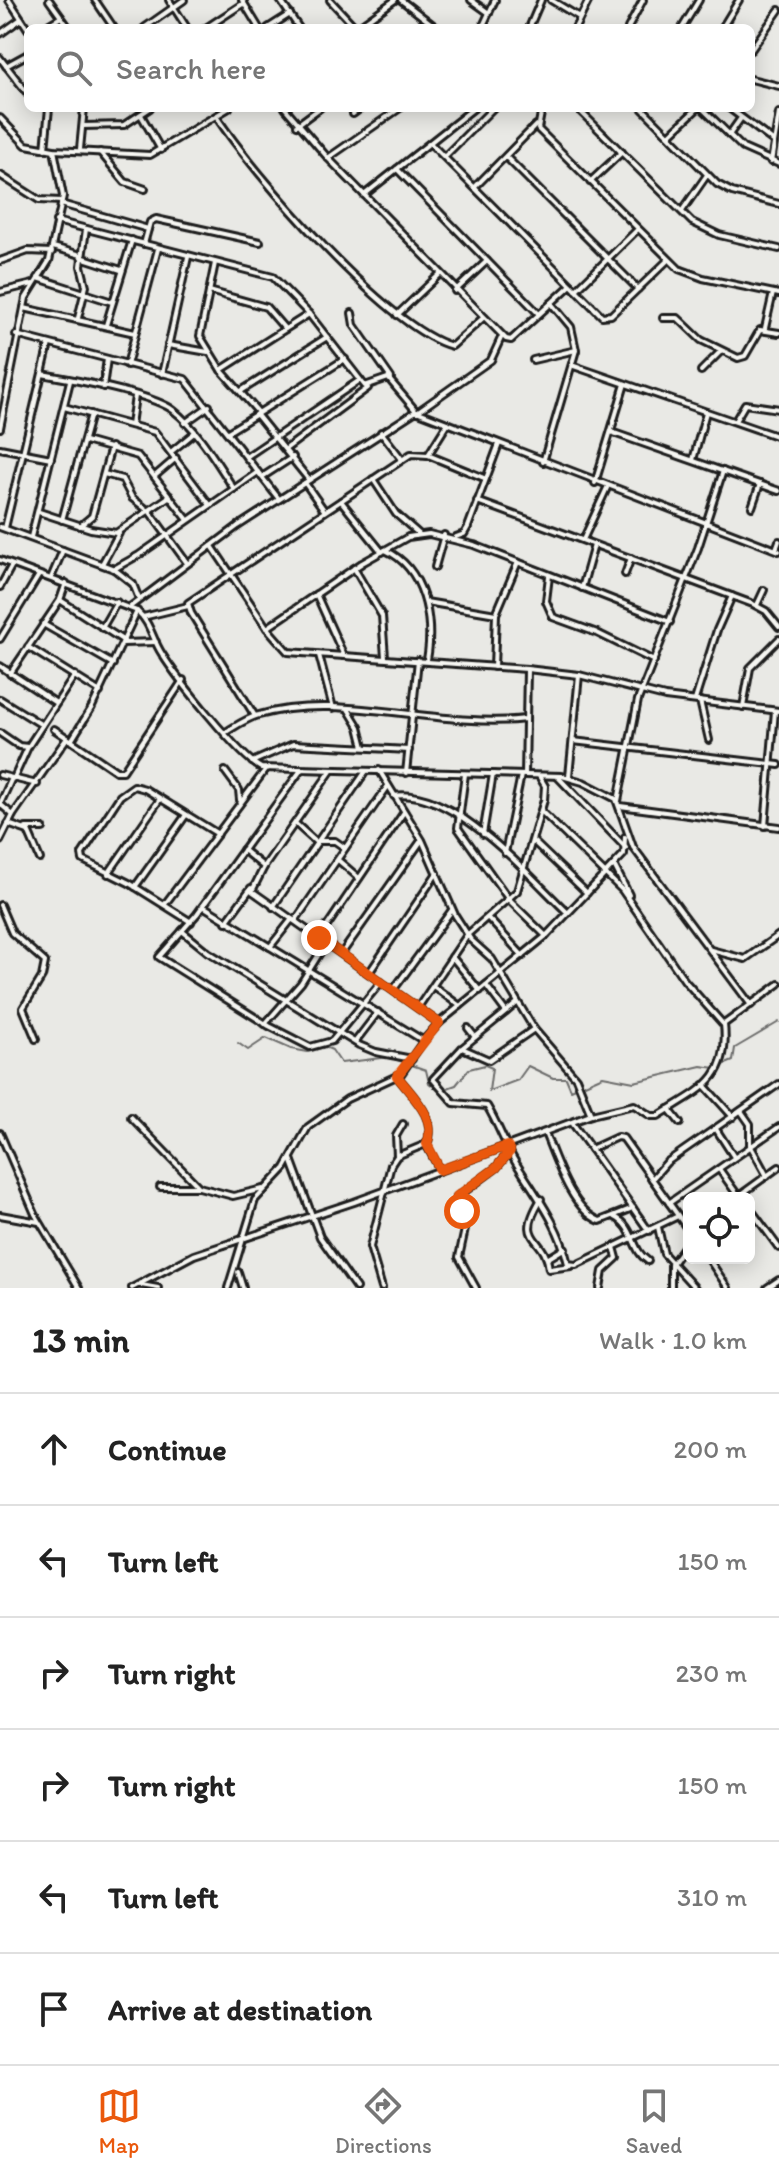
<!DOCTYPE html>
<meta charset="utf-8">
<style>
:root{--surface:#fff;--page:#f6f6f6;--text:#222;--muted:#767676;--line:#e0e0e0;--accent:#ea580c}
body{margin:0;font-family:Itim,sans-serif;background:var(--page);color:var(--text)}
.controls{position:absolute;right:24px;bottom:24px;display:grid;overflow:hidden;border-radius:12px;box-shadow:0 4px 20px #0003}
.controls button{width:72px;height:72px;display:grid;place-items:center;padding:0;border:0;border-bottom:2px solid var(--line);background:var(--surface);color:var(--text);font:40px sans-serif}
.stop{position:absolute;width:24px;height:24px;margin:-18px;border:6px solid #ea580c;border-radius:50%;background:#fff}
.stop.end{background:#ea580c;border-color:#fff;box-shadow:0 2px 8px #0008}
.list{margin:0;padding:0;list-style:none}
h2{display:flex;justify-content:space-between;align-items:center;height:104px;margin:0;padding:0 32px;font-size:34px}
h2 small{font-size:26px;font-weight:400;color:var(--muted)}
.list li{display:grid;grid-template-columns:52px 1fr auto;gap:24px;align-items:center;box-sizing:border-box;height:112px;padding:0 32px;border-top:2px solid var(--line)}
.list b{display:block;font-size:30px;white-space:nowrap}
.list em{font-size:26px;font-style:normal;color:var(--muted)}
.icon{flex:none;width:44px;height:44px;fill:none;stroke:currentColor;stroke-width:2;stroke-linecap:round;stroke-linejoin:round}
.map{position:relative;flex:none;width:779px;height:1288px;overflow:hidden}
.search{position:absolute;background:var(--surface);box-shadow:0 4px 20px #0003;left:24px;right:24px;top:24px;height:88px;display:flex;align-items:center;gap:20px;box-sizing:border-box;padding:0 28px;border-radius:12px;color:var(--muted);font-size:30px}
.sheet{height:776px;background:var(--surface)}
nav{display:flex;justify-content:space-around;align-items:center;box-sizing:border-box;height:112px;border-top:2px solid var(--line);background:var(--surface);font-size:22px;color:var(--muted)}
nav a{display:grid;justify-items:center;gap:4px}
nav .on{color:var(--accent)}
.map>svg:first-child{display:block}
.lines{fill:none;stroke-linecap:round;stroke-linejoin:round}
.stream{stroke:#6d6d6c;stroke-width:2}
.minor-casing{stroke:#1c1c1c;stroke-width:10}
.minor{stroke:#f6f6f2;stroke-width:4}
.route{stroke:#ea580c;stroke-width:10}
</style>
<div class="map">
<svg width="779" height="1288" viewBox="0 0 779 1288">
<rect width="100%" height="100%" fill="#e9e9e5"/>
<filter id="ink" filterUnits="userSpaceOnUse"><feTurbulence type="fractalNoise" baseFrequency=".0125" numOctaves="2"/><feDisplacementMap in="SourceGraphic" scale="16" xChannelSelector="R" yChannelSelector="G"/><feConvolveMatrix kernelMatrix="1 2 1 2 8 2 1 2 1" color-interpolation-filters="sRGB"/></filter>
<g filter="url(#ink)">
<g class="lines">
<path class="stream" d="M238 1043 248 1050 266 1038 291 1049 308 1052 325 1047 332 1050 341 1063 389 1057 426 1070 429 1083 439 1091 456 1085 469 1069 485 1065 492 1068 489 1091 518 1080 528 1066 553 1078H566L571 1090 603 1076 634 1082 701 1066 716 1068 733 1061 735 1048 779 1022"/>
<defs>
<g id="minor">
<path d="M9 0 28 29"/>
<path d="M49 0 69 28"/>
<path d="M95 0 114 28"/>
<path d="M169 0 187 28"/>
<path d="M242 0 259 28"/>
<path d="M280 0 299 28"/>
<path d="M330 0 356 28"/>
<path d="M401 0 437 28"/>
<path d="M471 0 489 13"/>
<path d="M551 0 579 17"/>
<path d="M43 28 61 17"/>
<path d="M144 28 184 0"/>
<path d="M206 28 244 3"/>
<path d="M268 28 290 14"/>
<path d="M356 28 395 0"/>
<path d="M482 28 495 0"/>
<path d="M529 28 541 0"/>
<path d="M575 28 589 0"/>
<path d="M628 28 643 0"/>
<path d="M682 28 699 0"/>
<path d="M722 28 739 0"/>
<path d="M0 34 21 19"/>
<path d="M751 50 779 10"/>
<path d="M0 58 28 94"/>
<path d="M6 66 28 54"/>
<path d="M751 79 779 86"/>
<path d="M285 108 328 158 506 339 511 340 571 285"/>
<path d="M542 108 538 129 679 269 703 278 779 294"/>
<path d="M577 108 692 222 719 235 779 249"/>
<path d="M642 108 717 184 732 192 779 204"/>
<path d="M702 108 743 148 779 164"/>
<path d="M729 108 773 141"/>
<path d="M353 114 361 108"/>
<path d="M141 115 161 150"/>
<path d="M216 116C253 173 389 330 452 346L483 318"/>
<path d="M0 118 26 145 54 150 150 155 229 108"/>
<path d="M297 125 320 108"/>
<path d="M83 126 124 125 150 108"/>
<path d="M669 135 698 108"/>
<path d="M729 135 741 118"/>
<path d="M430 143 602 316 611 315 668 260"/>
<path d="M45 149 49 108"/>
<path d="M80 149 84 108"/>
<path d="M100 152 125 182 145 189"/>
<path d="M445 156 493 108"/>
<path d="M506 157 638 289"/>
<path d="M328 158 400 108"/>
<path d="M771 162 779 113"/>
<path d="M397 169 538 313"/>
<path d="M0 175 39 200 62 201"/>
<path d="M590 182 622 152"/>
<path d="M476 186 536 125"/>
<path d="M364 195 474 108"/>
<path d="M61 204 148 229"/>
<path d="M682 211 707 175"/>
<path d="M56 221 273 277 309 314 365 386 388 378 416 411"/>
<path d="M144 244 150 222 156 219 260 242"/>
<path d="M53 247 81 255"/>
<path d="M81 257 121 270"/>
<path d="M0 261 28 251 52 252"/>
<path d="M215 263 200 336 221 370 258 412"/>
<path d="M38 278 112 302"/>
<path d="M576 290 637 230"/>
<path d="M209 291 266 307 285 329"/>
<path d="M455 291 487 261"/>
<path d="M0 292 33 284"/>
<path d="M24 308 135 333"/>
<path d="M352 313 354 325 391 378"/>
<path d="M397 315 440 274"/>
<path d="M78 318 86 286 81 266 86 229"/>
<path d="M663 318H678L701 340 738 358 745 356 760 330 779 333"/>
<path d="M106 325 132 240"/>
<path d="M765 328 773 293"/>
<path d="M16 335 185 379 279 499"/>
<path d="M168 345 208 352"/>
<path d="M533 360 576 350"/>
<path d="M127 365 158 249"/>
<path d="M574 366 779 437"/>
<path d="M221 370 309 314"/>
<path d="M701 371 720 352"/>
<path d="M42 374C70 379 152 394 173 410 198 429 217 463 234 489"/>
<path d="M162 374 188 257"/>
<path d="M103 387 107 359"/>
<path d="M241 391 327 337"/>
<path d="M64 407 155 432 210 505"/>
<path d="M417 412 491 360 502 336"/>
<path d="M256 414 309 480"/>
<path d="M735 421 745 404 779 409"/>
<path d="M185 423 209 406"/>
<path d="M131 425 135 396"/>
<path d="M0 428 26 298 49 261 63 196 54 150"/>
<path d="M228 432 345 359"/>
<path d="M381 432 401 458"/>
<path d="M611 432 779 491"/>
<path d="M85 441 138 456 188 520"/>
<path d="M0 448 51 458"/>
<path d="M287 448 368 388"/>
<path d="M172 451 194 433"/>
<path d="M428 455 448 423"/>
<path d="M246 457 360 380"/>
<path d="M693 460 706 412"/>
<path d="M543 462 576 350 571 327 551 303"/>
<path d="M104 474 122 479 132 498 150 512 187 563"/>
<path d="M155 476 176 458"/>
<path d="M262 477 293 457"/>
<path d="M373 479 396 514 419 534"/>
<path d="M305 483 324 510"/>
<path d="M595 483 625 384"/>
<path d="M341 501 382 552"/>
<path d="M477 501 753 604 766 611 779 627"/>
<path d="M752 507 760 484"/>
<path d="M39 512 91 529 116 533 170 496"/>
<path d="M62 520 91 414"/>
<path d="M80 526 92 516 111 447"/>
<path d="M0 527 114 569 139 555 258 472"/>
<path d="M5 528 49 344"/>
<path d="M31 537 70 381"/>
<path d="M456 537 464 534 468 527 499 444"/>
<path d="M583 540 607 488"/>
<path d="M212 546 267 628 288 652 527 669 579 675 665 697 779 711"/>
<path d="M776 549 779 541"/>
<path d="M385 550C425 568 434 620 427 660"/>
<path d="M0 560 137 611C151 623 152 639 162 654 177 678 238 755 261 768L562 776 583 782 616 799 633 847 751 1005"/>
<path d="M102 564 119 533"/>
<path d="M435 567 444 535"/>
<path d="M354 568 382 616 385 657"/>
<path d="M114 569 133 584 139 599"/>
<path d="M625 574 631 558"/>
<path d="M549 576 546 601 553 617 597 633 654 661"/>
<path d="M51 578 63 550"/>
<path d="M0 587 12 565"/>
<path d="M582 588 594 545"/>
<path d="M316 594 344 656"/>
<path d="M60 600 124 641"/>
<path d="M426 602 496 614"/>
<path d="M757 605 764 590"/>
<path d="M130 607 238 526 416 411 779 551"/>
<path d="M143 617 188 606"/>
<path d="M43 624 113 664"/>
<path d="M102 628 117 602"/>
<path d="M267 628 362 563 408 537 429 534 474 545 670 622"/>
<path d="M0 639 39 575"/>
<path d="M123 643 156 642"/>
<path d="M28 647 100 692"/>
<path d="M319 655 333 708"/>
<path d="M0 666 56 703"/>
<path d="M494 667 496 614 518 562"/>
<path d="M10 674 60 600 66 583"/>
<path d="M0 699 42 725"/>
<path d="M695 700 717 630 732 596"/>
<path d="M700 701 709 740"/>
<path d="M743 707 750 668 779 639"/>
<path d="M348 709 359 727 364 747"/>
<path d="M255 716 191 613 188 603 411 454 428 455 484 478"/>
<path d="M54 729 116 771H123L183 680"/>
<path d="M226 732C236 726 247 718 259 715 340 691 440 729 526 719"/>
<path d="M0 733 19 746 28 747"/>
<path d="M71 741 92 707 137 611"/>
<path d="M573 741 779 765"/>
<path d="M252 762 293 744 409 750"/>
<path d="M301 770 197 914 159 957 269 1026 310 1047 332 1041 381 982"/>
<path d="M379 770 422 840 455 915 471 940 492 959 534 1029 576 1078 591 1115"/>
<path d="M225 771 239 790 240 800"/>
<path d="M331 771 264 867 252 891 439 1023 546 936 624 854 625 837"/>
<path d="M406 773 418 660"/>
<path d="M465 774 458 828 510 901 546 936"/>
<path d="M0 775 37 784"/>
<path d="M525 775 527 670"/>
<path d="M557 776 626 848"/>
<path d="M569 776 579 675"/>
<path d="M12 778 0 804 13 815"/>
<path d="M14 778 28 747 75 675"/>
<path d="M394 796C453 787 528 875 568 913"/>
<path d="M618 801 638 700 698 548 723 471"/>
<path d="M620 806 779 827"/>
<path d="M541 811 622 890 685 981 723 1024"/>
<path d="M8 824 28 831 40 859"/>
<path d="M296 824 317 843"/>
<path d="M765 826 775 711"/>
<path d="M26 828H43"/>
<path d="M483 834 493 774"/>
<path d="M0 841 13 815 67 738"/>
<path d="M318 841H335L345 848"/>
<path d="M534 842 587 893"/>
<path d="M243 850 264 867"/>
<path d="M505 853 521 775"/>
<path d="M338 860 359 878"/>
<path d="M614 865 629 895"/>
<path d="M108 874 160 799"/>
<path d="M135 887 186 815"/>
<path d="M165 904 266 769"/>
<path d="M0 905 12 933 45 962 42 977 23 1008 36 1039"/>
<path d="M203 906 419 1038 424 1040 439 1023"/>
<path d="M273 907 366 771"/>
<path d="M488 918 523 956"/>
<path d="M295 921 388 786"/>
<path d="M191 922 129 883 83 860 82 854 120 796 134 786 145 789 218 834"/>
<path d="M226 922 251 888"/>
<path d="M182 931 208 952 359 1045 376 1052 412 1059"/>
<path d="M319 938 404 812"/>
<path d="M270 947 292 919"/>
<path d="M711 950 745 959 779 935"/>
<path d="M342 953 421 841"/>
<path d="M452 957 480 991"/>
<path d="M369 973 437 873"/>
<path d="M486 985 506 1012"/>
<path d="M433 986 460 1006"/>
<path d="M394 989 452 910"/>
<path d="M517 1003 462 1048 433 1079 454 1103 487 1106C498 1124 505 1145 516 1163 537 1197 559 1224 568 1264L576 1265 678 1216"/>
<path d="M419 1006 467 935 517 891 544 800 545 786 539 776"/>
<path d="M265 1024 301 983 326 943"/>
<path d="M468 1028 475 1037"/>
<path d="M355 1042 378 1012"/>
<path d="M462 1048 489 1060 534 1029"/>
<path d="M397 1076C412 1096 438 1118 427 1144"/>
<path d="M704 1085 733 1117"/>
<path d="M669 1109 680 1123"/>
<path d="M741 1111 750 1124V1145L767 1176"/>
<path d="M131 1117 199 1187"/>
<path d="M573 1124 591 1149 617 1137 623 1138 689 1231"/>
<path d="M716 1129 734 1157"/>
<path d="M0 1133 35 1214 79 1288"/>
<path d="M545 1133C556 1160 572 1210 600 1221L633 1208"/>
<path d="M591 1149 649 1231"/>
<path d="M397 1156 396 1136 403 1124"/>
<path d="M291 1159 320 1237 356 1288"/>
<path d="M719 1169 739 1197"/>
<path d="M652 1179 667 1162 779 1084"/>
<path d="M160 1187H199L233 1196 263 1189"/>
<path d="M736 1198 779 1167"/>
<path d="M541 1199C514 1244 545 1233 549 1269L571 1266"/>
<path d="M669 1203 779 1127"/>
<path d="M749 1207 779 1248"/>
<path d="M0 1215 39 1222"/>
<path d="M615 1217C635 1227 631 1250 648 1261"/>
<path d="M658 1227 664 1254 695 1288"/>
<path d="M708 1258 728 1288"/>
<path d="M547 1259 565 1248"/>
<path d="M238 1272 243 1288"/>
<path d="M141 1285 158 1288"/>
<path d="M132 1288 194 1255 354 1202 591 1115 634 1105 651 1116H658C701 1089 730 1080 724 1024L779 984"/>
<path d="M228 1288 255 1200 285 1168 308 1127 347 1099 401 1074 424 1040"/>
<path d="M382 1288 370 1247 391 1165 397 1156 426 1144 440 1170"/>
<path d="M476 1288 459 1257 467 1220 457 1197 496 1168 510 1151"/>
<path d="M600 1288 603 1271 617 1258 614 1247"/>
<path d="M671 1288V1265L689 1240"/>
<path d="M767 1288 779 1280"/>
</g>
</defs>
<use href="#minor" class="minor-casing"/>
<use href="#minor" class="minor"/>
</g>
</g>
<g class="lines" filter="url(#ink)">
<path class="route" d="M319 938 439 1023 397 1076C412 1096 438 1118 427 1144L440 1170 507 1146 510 1151 496 1168 457 1196 462 1211"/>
</g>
</svg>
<div class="controls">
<button><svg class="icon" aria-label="locate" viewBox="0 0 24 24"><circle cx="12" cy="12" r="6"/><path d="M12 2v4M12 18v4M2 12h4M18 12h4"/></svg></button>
</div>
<div class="stop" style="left:462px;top:1211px"></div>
<div class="stop end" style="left:319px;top:938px"></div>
<div class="search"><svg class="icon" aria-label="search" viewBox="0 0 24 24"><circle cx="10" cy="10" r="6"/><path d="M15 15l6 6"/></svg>Search here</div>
</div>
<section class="sheet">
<h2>13 min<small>Walk · 1.0 km</small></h2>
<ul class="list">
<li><svg class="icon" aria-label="ahead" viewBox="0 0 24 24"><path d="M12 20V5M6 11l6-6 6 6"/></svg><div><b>Continue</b></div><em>200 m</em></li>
<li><svg class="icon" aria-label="left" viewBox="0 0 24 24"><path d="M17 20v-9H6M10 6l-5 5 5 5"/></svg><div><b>Turn left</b></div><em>150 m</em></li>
<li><svg class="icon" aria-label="right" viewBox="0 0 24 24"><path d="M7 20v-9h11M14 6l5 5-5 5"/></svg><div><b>Turn right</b></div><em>230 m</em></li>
<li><svg class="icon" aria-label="right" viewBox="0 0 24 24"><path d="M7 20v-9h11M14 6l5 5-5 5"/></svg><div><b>Turn right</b></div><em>150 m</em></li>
<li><svg class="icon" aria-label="left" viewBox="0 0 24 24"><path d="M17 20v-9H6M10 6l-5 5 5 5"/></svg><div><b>Turn left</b></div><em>310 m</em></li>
<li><svg class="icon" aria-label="arrive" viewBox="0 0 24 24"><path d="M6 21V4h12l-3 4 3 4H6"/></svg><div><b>Arrive at destination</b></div></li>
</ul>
</section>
<nav>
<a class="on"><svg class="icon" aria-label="map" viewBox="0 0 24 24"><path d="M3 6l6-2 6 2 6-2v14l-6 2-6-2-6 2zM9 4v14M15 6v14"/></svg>Map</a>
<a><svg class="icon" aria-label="directions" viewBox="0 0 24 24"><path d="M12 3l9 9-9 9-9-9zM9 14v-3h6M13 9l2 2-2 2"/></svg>Directions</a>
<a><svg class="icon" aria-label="saved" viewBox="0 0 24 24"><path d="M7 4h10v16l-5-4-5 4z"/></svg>Saved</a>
</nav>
